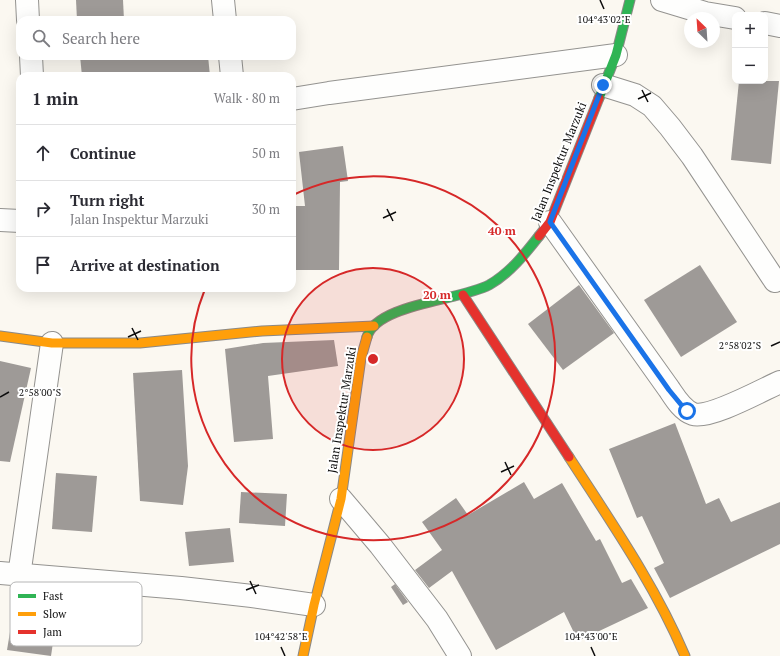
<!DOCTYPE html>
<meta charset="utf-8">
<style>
:root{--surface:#fff;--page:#f7f7f7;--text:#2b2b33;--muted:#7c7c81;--line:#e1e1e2}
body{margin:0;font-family:"PT Serif",serif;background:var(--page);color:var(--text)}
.controls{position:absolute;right:12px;top:12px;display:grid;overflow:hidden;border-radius:8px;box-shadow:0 4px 16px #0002}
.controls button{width:36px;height:36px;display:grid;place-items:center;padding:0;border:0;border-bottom:1px solid var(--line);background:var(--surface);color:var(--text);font:20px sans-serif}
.compass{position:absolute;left:684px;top:12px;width:36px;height:36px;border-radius:50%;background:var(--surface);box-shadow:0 4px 16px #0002;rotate:335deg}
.stop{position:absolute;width:12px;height:12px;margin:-9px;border:3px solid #1a73e8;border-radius:50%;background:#fff}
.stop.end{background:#1a73e8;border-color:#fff;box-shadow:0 1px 4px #0008}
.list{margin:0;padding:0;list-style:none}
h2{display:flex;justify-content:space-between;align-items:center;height:52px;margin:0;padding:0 16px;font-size:17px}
h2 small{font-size:13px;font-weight:400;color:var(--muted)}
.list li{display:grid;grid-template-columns:26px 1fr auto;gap:12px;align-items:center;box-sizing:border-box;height:56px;padding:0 16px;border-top:1px solid var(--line)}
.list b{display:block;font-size:15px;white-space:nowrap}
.list p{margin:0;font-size:13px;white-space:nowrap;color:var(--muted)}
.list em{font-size:13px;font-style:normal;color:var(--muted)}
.icon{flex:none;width:22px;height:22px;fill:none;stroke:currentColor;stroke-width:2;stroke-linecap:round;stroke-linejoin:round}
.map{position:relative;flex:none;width:780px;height:656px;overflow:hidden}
.search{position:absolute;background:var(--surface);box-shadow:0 4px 16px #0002;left:16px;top:16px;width:280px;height:44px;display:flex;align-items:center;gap:10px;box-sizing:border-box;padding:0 14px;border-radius:12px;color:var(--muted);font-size:15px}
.panel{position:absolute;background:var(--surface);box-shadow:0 4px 16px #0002;left:16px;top:72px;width:280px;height:220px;border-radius:12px}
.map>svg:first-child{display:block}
.building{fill:#9e9a97}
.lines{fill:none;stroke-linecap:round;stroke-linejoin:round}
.street-casing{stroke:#949390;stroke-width:24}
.fast-casing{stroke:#8b8986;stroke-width:11}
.slow-casing{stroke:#8b8986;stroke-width:11}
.jam-casing{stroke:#8b8986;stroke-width:11}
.street{stroke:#fefefd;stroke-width:22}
.fast{stroke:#30b455;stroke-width:9}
.slow{stroke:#ff9f0a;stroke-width:9}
.jam{stroke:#e5322d;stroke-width:9}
.route{stroke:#1a73e8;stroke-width:5}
.ticks{fill:none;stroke:#0d0d0d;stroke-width:1.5}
.ring{fill:none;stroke:#d62828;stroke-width:2}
.labels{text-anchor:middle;stroke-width:4;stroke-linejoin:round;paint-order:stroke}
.street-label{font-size:12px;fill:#0d0d0d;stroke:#fff}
.key{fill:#fff;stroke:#b6b6b6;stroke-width:1}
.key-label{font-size:11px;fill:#0d0d0d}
.ticks-label{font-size:10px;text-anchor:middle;fill:#0d0d0d;stroke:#fff;stroke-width:4;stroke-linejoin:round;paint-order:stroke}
.centre{fill:#d62828;stroke:#fff;stroke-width:2}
.ring-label{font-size:12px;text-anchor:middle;font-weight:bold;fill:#d62828;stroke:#fff;stroke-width:4;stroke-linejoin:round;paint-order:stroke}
</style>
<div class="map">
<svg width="780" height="656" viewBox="0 0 780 656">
<rect width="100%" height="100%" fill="#fbf8f1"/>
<g class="building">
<path d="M76 0H123L124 20H77Z"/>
<path d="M80 56H208L210 76H82Z"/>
<path d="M739 81H779L771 164 731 160Z"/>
<path d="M343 146 348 181 340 182 339 270H295V206H305L299 152Z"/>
<path d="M700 265 737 322 681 357 644 300Z"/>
<path d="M579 285 614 333 563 370 528 324Z"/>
<path d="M334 340 338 366 268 376 273 439 234 442 225 349 263 343Z"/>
<path d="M0 361 31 368 10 462 0 461Z"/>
<path d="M182 370 188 466 183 505 140 501 133 373Z"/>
<path d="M675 423 706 504 719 498 731 522 780 502V544L670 598 654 568 664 563 642 516 637 518 609 449Z"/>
<path d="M56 473 97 476 92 532 52 529Z"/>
<path d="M524 482 534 499 562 483 596 541 600 539 622 583 631 579 648 608 578 641 564 612 496 650 452 571 429 588 415 570 442 550 422 522 456 498 468 515Z"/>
<path d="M241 492 287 494 285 526 239 523Z"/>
<path d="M230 528 234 562 189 566 185 532Z"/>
<path d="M395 584 408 602 403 605 391 587Z"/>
<path d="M15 602 58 609 51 656 7 650Z"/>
</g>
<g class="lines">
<defs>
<g id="street">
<path d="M27 0 28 20"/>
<path d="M223 0 225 20"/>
<path d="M662 0 705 13 735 18"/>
<path d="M765 23 780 26"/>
<path d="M31 56 32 76"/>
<path d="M230 56 232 76"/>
<path d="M603 85 635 95 652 106 670 127 692 156 775 281"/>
<path d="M292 99 329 93 616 55"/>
<path d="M0 220 20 221"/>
<path d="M550 222 669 389C675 398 682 410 693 414 710 419 762 390 780 382"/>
<path d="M341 499 380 545 437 619 460 656"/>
<path d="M0 573 181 588 252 596 314 605"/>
<path d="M19 576 52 343"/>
</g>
<g id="fast">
<path d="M599 98 616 55 630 0"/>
<path d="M367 337C376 304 461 300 489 285 510 273 525 254 539 236"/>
</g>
<g id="slow">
<path d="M0 336 52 343H140L262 331 374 326"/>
<path d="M569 457C611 522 655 585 685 656"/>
<path d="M303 656 314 605 341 499 361 358 367 337"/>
</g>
<g id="jam">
<path d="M539 236 550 222 599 98"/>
<path d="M463 295 569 457"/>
</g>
</defs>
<use href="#street" class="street-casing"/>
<use href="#fast" class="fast-casing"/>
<use href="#slow" class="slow-casing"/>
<use href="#jam" class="jam-casing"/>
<use href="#street" class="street"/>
<use href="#fast" class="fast"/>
<use href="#slow" class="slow"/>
<use href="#jam" class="jam"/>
</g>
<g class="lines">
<path class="route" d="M603 85 550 222 669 390 683 407 687 411"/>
</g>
<path class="ticks" d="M600 0 604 9M642 90 648 102M638 99 651 93M387 209 393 221M383 218 396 212M132 328 138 340M128 337 141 331M771 346 780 342M0 397 9 392M505 462 511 475M501 472 514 466M250 581 256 594M246 590 259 585M281 647 285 656M591 647 595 656"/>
<circle cx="373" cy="359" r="91" fill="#d62828" fill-opacity=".12"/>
<g class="ring">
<circle cx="373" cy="359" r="91"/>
<path d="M293 195A182 182 0 1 1 205 289"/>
</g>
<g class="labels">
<g class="street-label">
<text transform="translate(559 162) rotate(-68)" y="4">Jalan Inspektur Marzuki</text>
<text transform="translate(342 410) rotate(-81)" y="4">Jalan Inspektur Marzuki</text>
</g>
</g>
<rect x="10" y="582" width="132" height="64" rx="6" class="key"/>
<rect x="18" y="594" width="18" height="4" fill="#30b455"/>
<rect x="18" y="612" width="18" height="4" fill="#ff9f0a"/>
<rect x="18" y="630" width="18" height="4" fill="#e5322d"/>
<g class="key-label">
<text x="43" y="600">Fast</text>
<text x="43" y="618">Slow</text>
<text x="43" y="636">Jam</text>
</g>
<g class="ticks-label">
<text x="604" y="23">104°43'02"E</text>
<text x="740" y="349">2°58'02"S</text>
<text x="40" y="396">2°58'00"S</text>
<text x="281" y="640">104°42'58"E</text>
<text x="591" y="640">104°43'00"E</text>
</g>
<circle cx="373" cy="359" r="6" class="centre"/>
<g class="ring-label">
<text x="502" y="235">40 m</text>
<text x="437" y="299">20 m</text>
</g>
</svg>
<div class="controls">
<button>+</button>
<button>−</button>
</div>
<svg class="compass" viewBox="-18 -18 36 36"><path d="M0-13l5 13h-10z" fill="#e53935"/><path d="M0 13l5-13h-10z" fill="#7c7c81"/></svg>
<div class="stop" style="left:687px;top:411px"></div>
<div class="stop end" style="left:603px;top:85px"></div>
<div class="search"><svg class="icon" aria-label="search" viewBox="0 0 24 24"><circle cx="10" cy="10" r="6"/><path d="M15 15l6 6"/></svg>Search here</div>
<section class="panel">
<h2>1 min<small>Walk · 80 m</small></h2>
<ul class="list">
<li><svg class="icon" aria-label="ahead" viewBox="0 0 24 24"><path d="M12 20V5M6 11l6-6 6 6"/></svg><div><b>Continue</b></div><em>50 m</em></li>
<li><svg class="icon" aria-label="right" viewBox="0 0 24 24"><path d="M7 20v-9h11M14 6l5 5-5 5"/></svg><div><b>Turn right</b><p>Jalan Inspektur Marzuki</p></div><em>30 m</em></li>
<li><svg class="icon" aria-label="arrive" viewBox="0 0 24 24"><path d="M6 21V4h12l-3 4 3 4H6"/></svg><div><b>Arrive at destination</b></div></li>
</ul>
</section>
</div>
